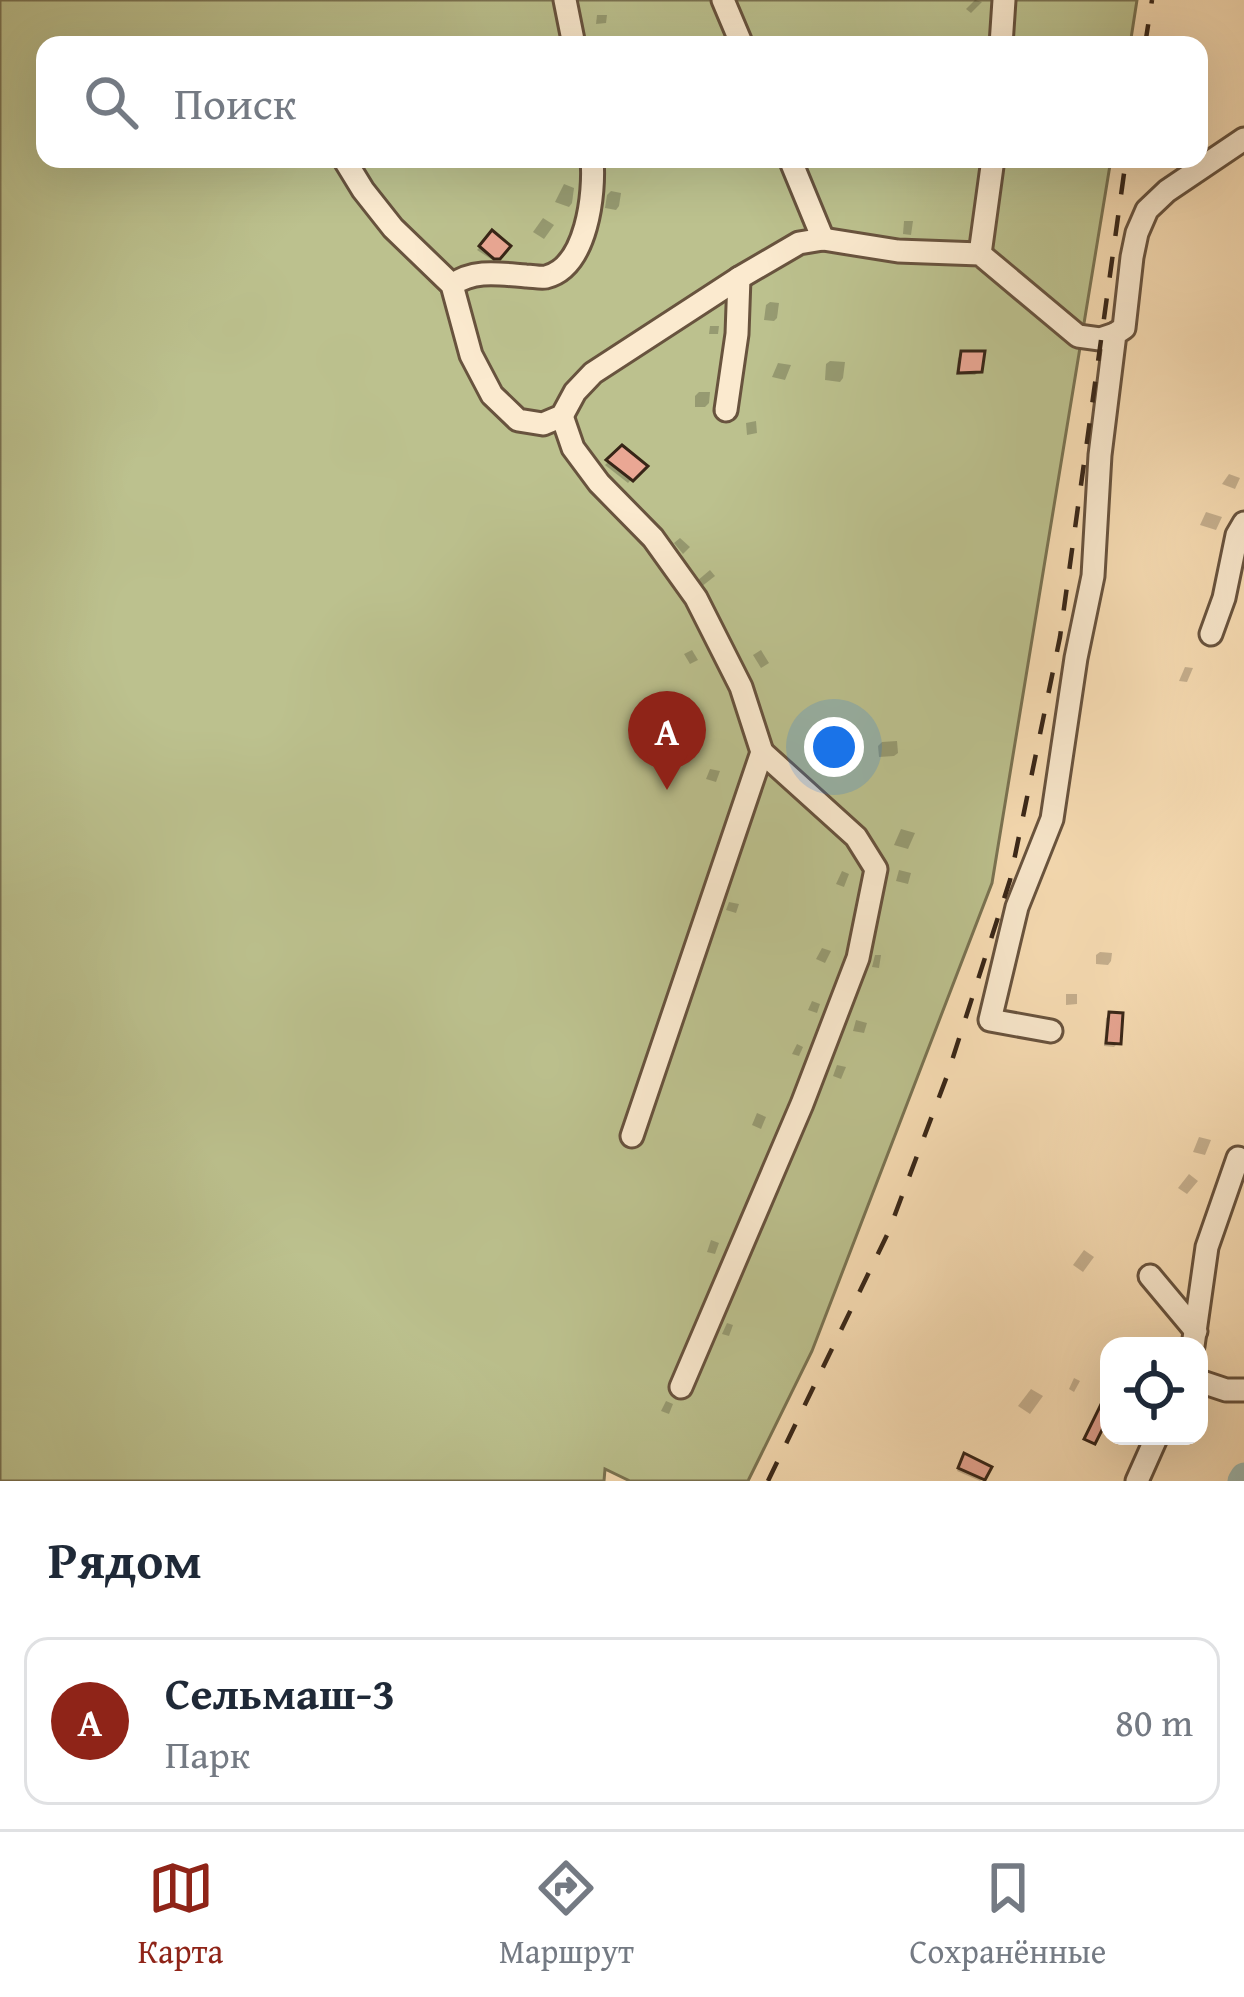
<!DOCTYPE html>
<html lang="ru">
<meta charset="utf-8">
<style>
:root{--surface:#fff;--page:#f6f6f7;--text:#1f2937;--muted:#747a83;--line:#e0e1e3;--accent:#8f2418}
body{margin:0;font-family:"Gentium Book Plus",serif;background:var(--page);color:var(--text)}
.controls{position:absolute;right:36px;bottom:36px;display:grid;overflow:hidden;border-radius:24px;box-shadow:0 12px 48px #0002}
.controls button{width:108px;height:108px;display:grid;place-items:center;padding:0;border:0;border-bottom:3px solid var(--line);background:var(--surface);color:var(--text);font:60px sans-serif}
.you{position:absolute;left:834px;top:747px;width:42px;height:42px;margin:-30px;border:9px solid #fff;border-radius:50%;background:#1a73e8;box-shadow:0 0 0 18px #1a73e833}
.badge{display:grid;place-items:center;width:78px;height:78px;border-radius:50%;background:var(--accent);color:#fff;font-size:39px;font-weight:700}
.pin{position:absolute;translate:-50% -99px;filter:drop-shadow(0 3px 6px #0008)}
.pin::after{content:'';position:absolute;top:63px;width:42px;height:36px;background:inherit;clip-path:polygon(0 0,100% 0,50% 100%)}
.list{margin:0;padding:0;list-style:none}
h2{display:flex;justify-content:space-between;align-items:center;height:156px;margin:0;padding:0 48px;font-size:51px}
h2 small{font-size:39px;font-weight:400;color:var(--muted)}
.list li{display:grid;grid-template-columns:78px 1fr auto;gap:36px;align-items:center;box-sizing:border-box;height:168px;margin:0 24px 24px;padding:0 24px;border:3px solid var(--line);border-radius:24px}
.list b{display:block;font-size:45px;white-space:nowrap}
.list p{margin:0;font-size:39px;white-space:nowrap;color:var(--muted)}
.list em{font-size:39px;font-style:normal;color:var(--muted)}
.icon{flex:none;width:66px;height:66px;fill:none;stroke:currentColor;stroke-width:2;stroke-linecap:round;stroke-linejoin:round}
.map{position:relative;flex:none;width:1244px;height:1481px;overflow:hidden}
.search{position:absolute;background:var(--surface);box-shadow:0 12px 48px #0002;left:36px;right:36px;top:36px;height:132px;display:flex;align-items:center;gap:30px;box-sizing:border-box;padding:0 42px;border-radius:24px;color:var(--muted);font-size:45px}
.sheet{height:348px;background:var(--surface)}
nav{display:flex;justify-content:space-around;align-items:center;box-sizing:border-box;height:168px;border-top:3px solid var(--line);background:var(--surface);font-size:33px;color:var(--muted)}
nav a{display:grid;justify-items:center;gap:6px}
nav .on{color:var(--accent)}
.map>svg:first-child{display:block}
.green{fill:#bcc18e;stroke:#7a7352;stroke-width:3}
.shadow{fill:#0003}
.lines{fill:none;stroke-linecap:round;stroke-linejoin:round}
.river{stroke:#9fbbb3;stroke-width:27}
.building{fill:#eaa794;stroke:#372517;stroke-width:3}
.minor-casing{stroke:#68533e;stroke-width:27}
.minor{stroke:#fbeacf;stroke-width:21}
.rail{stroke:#372517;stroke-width:4.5;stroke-dasharray:21 21;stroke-linecap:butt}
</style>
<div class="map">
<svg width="1244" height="1481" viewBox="0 0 1244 1481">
<rect width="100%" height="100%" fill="#f9deb5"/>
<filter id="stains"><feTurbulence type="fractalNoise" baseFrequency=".00167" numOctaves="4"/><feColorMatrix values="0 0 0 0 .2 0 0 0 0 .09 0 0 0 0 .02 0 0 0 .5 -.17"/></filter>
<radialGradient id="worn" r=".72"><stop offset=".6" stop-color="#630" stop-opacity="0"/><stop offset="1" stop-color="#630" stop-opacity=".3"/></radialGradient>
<path class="green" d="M0 0H1137L1130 45H45V159H1111L992 883 812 1351 748 1481H630L605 1469 604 1481H0Z"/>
<g class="shadow">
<path d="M975 0 982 2 971 13 966 9Z"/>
<path d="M597 15H607L606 23 596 24Z"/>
<path d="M564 184 574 188 572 203 569 207 555 202Z"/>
<path d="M611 191 621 193 619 206 616 210 605 208 607 195Z"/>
<path d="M543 218 554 225 544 239 533 232Z"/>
<path d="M904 221H913L911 235 903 234Z"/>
<path d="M492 234 507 247 494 261 477 250Z"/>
<path d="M770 302 779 303 777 318 774 321 764 320 766 305Z"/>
<path d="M719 326 718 334H709L710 326Z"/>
<path d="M962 354 979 371 975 375H956L958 358Z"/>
<path d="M830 361 845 362 843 378 840 382 825 380 826 364Z"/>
<path d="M778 363 791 365 785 380 772 377Z"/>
<path d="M699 392H710L709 403 705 407H695V396Z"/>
<path d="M756 421 757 433 747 435 746 423Z"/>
<path d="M622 449 643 466 628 483 605 465Z"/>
<path d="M1229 474 1240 478 1235 489 1222 484Z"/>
<path d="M1206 512 1222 517 1216 530 1200 525Z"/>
<path d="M680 538 690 547 683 554 674 543Z"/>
<path d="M710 570 715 576 701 587 697 581Z"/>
<path d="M692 650 698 660 690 664 684 654Z"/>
<path d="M761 650 769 663 761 668 753 655Z"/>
<path d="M1185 667 1193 668 1187 682 1179 681Z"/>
<path d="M666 698 669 704 656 711 653 706Z"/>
<path d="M897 741 898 753 894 756 879 757 878 746 882 742Z"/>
<path d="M710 769 720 771 716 782 706 779Z"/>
<path d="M901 829 915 833 908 849 894 845Z"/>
<path d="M899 870 911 873 908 884 896 881Z"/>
<path d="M842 871 849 874 844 887 836 884Z"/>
<path d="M729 902 739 904 736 913 726 910Z"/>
<path d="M822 948 831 951 825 963 816 959Z"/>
<path d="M1100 952 1112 953 1111 961 1108 965 1096 964V955Z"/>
<path d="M875 955H881L879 968 872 967Z"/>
<path d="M1066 994H1077V1004L1066 1005Z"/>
<path d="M812 1001 820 1004 817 1013 808 1010Z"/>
<path d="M1110 1015 1118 1043 1114 1047 1104 1046 1106 1018Z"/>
<path d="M856 1020 867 1023 864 1033 853 1031Z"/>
<path d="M797 1044 803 1047 799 1056 792 1054Z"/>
<path d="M837 1065 846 1067 841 1079 833 1076Z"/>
<path d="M757 1113 766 1117 761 1129 752 1125Z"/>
<path d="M1199 1137 1211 1140 1205 1155 1193 1152Z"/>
<path d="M1189 1174 1198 1181 1187 1194 1178 1188Z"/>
<path d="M711 1240 719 1243 715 1254 707 1252Z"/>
<path d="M1084 1250 1094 1257 1083 1272 1073 1265Z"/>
<path d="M727 1323 733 1325 729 1336 722 1334Z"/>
<path d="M1074 1378 1080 1381 1074 1392 1069 1389Z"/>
<path d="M1031 1389 1043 1396 1030 1414 1018 1406Z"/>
<path d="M666 1401 673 1404 669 1414 661 1411Z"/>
<path d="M965 1456 983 1478 980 1481 957 1471Z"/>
</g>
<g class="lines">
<path class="river" d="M1241 1481 1244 1476"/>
</g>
<g class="building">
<path d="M492 230 511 246 500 259H494L479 246Z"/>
<path d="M961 351H985L982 372 958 373Z"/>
<path d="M622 445 648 466 633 481 606 460Z"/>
<path d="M1109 1012 1123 1013 1121 1044 1106 1043Z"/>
<path d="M1109 1388V1416L1095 1444 1084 1439Z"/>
<path d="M964 1453 992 1467 985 1480 958 1468Z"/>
</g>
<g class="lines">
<defs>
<g id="minor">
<path d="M565 0 574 45"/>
<path d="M723 0 742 45"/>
<path d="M1001 45 1004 0"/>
<path d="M344 159 363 190 393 228 452 285 471 355 492 395 518 420 543 424 562 416 575 392 593 373 739 278 799 243 823 239 898 251 980 254 1078 336 1100 339 1115 334"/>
<path d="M790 159 823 239"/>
<path d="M980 254 993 159"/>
<path d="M452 285C474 269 500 274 526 276 533 276 539 278 546 277 587 267 595 193 592 159"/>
<path d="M726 410 737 334 739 278"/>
<path d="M562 416 573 448 599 483 653 538 696 598 741 687 762 752 632 1136"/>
<path d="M1211 634 1224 598 1237 535 1244 523"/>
<path d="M1051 1031 990 1020 1017 907 1052 819 1076 658 1093 576 1100 455 1115 334 1124 328 1132 257 1137 233 1147 210 1167 191 1244 139"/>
<path d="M1150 1276 1196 1331"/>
<path d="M1193 1346 1207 1247 1238 1158"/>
<path d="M1199 1381 1226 1390H1244"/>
<path d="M681 1387 802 1104 858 958 876 869 856 837 762 752"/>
<path d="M1137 1481 1157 1436"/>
</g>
</defs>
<use href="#minor" class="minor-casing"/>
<use href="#minor" class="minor"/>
<g class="rail">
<path d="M1145 45 1152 0"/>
<path d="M768 1481 888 1233 947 1076 1010 880 1060 637 1126 159"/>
</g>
</g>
<rect width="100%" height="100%" filter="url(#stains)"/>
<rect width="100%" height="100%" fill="url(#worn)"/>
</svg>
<div class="controls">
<button><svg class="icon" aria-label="locate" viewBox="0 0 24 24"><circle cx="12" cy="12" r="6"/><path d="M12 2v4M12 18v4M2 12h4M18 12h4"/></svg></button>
</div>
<div class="you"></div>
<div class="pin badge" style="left:667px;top:790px">A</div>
<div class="search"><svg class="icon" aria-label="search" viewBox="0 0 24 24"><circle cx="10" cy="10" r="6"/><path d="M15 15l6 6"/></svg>Поиск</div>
</div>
<section class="sheet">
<h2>Рядом<small></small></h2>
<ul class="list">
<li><span class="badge">A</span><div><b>Сельмаш-3</b><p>Парк</p></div><em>80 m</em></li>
</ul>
</section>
<nav>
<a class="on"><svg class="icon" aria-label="map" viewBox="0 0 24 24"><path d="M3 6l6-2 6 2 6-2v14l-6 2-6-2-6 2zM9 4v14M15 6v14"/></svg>Карта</a>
<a><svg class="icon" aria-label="directions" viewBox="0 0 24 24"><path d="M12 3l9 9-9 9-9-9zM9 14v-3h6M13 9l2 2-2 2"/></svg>Маршрут</a>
<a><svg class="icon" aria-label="saved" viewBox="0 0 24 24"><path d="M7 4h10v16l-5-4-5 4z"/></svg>Сохранённые</a>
</nav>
